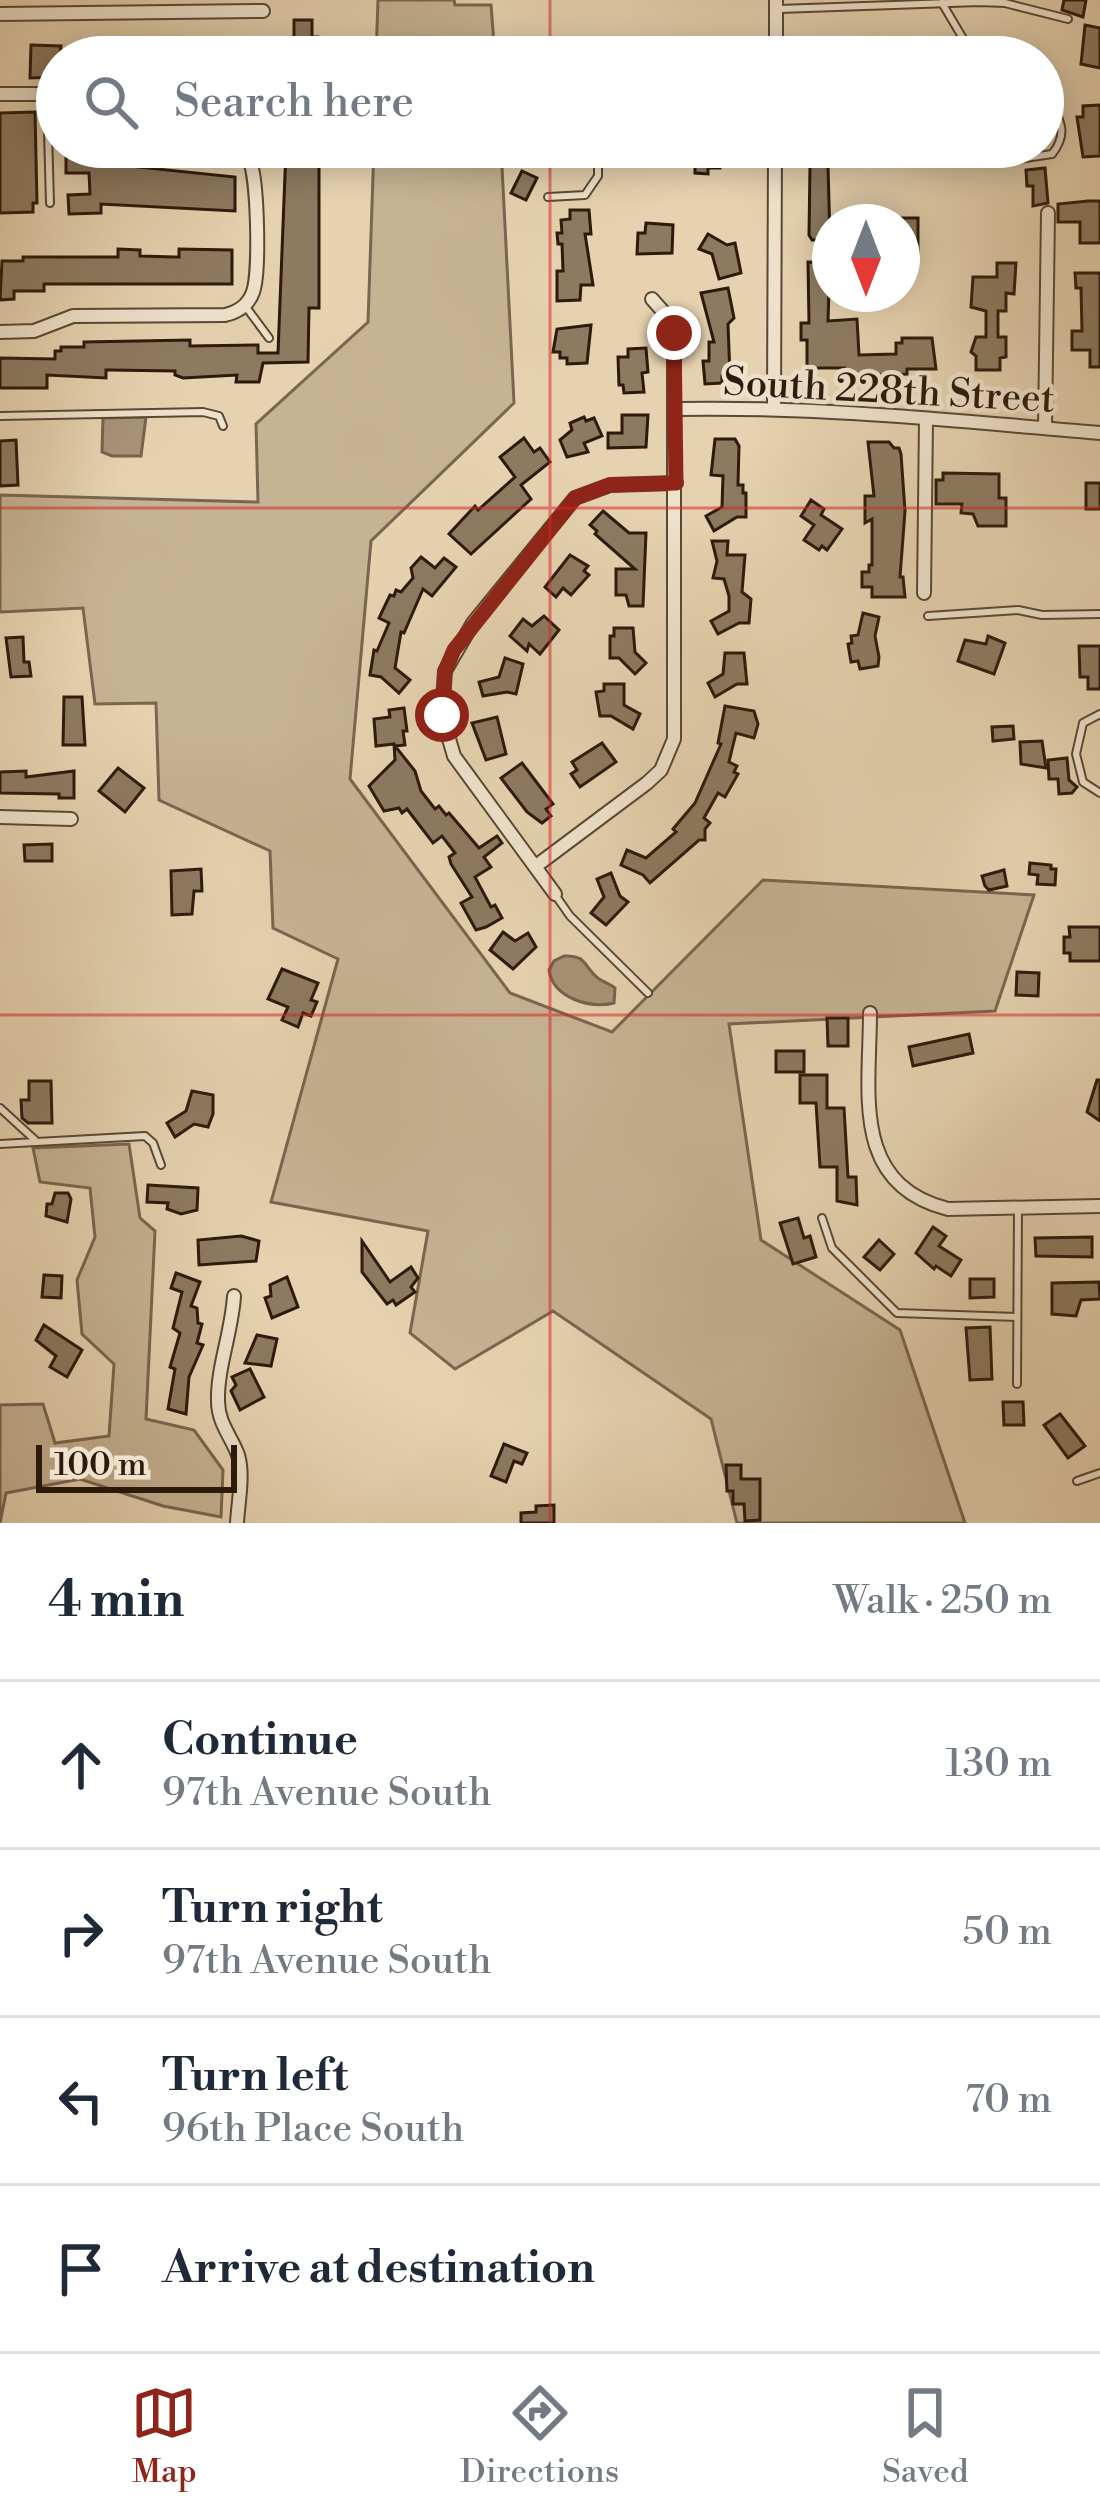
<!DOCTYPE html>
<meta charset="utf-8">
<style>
:root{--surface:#fff;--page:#f6f6f7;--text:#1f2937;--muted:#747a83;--line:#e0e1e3;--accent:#8f2418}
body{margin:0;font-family:"Libre Bodoni",serif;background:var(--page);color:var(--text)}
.compass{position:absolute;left:812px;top:204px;width:108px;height:108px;border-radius:50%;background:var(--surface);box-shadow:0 6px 30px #0003;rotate:180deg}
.scale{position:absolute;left:36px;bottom:30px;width:201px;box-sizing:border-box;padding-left:12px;border:6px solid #2c1a0b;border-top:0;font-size:33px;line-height:42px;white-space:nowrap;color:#2c1a0b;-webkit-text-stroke:9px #efe2cc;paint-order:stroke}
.stop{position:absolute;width:36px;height:36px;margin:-27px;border:9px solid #8f2418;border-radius:50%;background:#fff}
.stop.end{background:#8f2418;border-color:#fff;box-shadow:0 3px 12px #0008}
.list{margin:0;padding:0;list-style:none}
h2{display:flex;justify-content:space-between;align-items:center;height:156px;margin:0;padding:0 48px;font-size:51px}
h2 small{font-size:39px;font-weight:400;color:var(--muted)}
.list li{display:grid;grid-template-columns:78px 1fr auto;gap:36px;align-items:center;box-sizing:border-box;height:168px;padding:0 48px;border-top:3px solid var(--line)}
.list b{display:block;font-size:45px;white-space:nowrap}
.list p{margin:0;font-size:39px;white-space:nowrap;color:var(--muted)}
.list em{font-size:39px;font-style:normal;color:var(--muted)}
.icon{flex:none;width:66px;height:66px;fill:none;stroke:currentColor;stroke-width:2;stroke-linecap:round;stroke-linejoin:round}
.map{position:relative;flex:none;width:1100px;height:1523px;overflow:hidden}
.search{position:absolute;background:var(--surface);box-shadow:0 6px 30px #0003;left:36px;right:36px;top:36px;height:132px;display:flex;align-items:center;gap:30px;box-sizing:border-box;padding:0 42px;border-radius:66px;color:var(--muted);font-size:45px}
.sheet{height:828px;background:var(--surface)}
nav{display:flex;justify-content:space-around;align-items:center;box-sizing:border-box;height:168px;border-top:3px solid var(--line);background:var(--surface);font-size:33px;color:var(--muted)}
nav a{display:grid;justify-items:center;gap:6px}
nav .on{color:var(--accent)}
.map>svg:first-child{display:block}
.green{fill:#c6b394;stroke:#796650;stroke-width:3}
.water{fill:#a79378;stroke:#76634c;stroke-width:3}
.building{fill:#8d7a61;stroke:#2c1a0b;stroke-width:3}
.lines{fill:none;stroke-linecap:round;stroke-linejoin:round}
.service-casing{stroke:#5a4834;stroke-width:10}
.minor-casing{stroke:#5a4834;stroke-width:16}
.service{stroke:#efe2cc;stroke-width:6}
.minor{stroke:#efe2cc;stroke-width:12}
.route{stroke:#8f2418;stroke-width:15}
.grid{fill:none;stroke:#d62828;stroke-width:3;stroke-opacity:0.55}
.labels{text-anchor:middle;stroke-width:9;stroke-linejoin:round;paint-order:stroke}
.street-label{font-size:39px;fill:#2c1a0b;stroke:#efe2cc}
</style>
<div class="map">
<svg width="1100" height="1523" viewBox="0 0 1100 1523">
<rect width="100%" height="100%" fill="#e6d2b0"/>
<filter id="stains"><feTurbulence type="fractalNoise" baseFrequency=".00167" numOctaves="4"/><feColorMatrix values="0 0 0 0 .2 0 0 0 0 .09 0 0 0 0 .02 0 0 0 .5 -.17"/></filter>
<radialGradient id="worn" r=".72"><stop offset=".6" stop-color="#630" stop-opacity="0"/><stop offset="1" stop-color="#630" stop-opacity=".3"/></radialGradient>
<g class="green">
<path d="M378 0H454L455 5H491L495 57H376Z"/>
<path d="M374 147H501L514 403 371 541 350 779 510 993 612 1032 763 880 1034 895 995 1011 729 1024 761 1240 900 1330 965 1523H737L711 1419 553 1311 455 1369 410 1333 428 1231 271 1202 338 959 273 928 270 851 159 800 156 703 95 704 83 608 0 612V495L258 502 256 424 368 322Z"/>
<path d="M129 1144 140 1218 155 1231 146 1419 194 1430 223 1470 221 1517 163 1506 80 1479 6 1493 0 1523V1405L43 1404 55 1443 109 1436 114 1364 82 1334 77 1280 95 1237 90 1188 40 1182 33 1148Z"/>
</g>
<g class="water">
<path d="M146 417 141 456H112L102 452 103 418Z"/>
<path d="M564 956C588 955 583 967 599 979 604 982 610 984 615 988L614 1003C590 1009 553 998 549 970L554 961Z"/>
</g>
<g class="building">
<path d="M1064 0H1086L1083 17 1062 10Z"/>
<path d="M294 20H312V37H318V57H268V39H294Z"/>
<path d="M1085 25 1100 28V68L1081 64Z"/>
<path d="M31 45 61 46 57 77 30 78Z"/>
<path d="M1100 105V156L1083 157 1077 117H1083V106Z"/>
<path d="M35 112 37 203H33V212L0 213V113Z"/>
<path d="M66 147 109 148V164L235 177V211L101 204V213L69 214 68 195 90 194 89 173H66Z"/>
<path d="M521 147H540L541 164 521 165Z"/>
<path d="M614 147H646V158L614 163Z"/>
<path d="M286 149H319V308H309L308 362 263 363 259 382H236L237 375 183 378 175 375V371L110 370H106V378L47 375V388H0V358L55 359V351H61V347H84V342L190 340V346L258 345V353H278Z"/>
<path d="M690 150H722L720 168H708V174L695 173V166L689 165Z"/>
<path d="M810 166H828L830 240H812L809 235Z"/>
<path d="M1045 168 1048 203 1033 206V186H1027L1026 170Z"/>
<path d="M522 171 537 178 526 200 511 193Z"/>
<path d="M1088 201H1100V243H1080V222H1058V204Z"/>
<path d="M570 210H589L591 234H585L593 285H581L580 300 557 301V271H563L562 244H558L557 233H562L561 220 570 219Z"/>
<rect x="902" y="218" width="16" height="39"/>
<path d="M646 223 673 225 672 253 637 254 638 233H645Z"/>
<path d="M708 234 727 245 735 243 741 273 719 279 712 254 699 249Z"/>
<path d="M118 249 140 250V256L175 257H179V249L232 250V284H44V291H14V299L0 300 2 261H23V257H118Z"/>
<path d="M808 262 830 263 828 321 857 319 859 355 896 354V343H902V338H932L936 369H907V374L891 375 846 374 845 368H807V340H801V323H809Z"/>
<path d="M997 263H1016L1014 294 1006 293V311H998V337H1006V357L1000 358V370H976V356L971 352 976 337H986V311L971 307 973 277H997Z"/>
<path d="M1075 273H1100V367H1090V350H1072V331H1082L1081 288H1076Z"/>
<path d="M728 288 734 318 728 324 730 376H722V383L705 384 703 361H709V342H714L701 293Z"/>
<path d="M591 325 587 363 567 364V358H560V352H553L557 329Z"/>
<path d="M646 348 648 372 642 373 644 392 624 393 623 385H619L618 357H628V349Z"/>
<path d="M622 415H648L646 447 608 448V433H622Z"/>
<path d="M584 417 586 421 594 418 602 436 584 443 588 452 567 457 560 440 572 430 570 423Z"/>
<path d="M524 438 534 452 540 448 550 462 521 485 531 499 471 554 449 534 475 506 478 510 515 477 500 457Z"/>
<path d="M715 439H735L739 446 738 485H743V493H746V517H737L714 531 706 516 722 507 723 476 711 475Z"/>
<path d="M16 440 18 485 0 486V441Z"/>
<path d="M868 442H889L894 448H899L901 454 905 511 900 577H903L905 597H872V587H862V572H869V565H872V519L865 523V496H874Z"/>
<path d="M943 473 999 474V498H1006V526H978L973 514 961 513 962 504H936V480H943Z"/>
<rect x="1086" y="483" width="14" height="26"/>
<path d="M811 500 824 509 821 515 842 529 827 550 822 546 819 550 804 540 814 525 801 516Z"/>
<path d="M603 511 629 533H646L643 606H629L626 595H616V569H635L595 534 597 531 590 525Z"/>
<path d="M712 541H728L727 555H745L742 592 751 599 749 623H739L718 634 711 621 729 611V596L724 579 713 578 717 561Z"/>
<path d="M570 555 588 566 584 571 589 575 571 595 563 588 556 597 545 587Z"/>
<path d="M421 557 435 568 444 558 456 567 432 596 423 589 404 633 401 632 395 668 410 680 399 693 381 677 370 675 374 650 377 651 389 623 379 618 390 595 394 596 396 590 401 592 413 578 411 568Z"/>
<path d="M863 613 879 617 875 636 879 657 878 666 860 669 858 661 851 662 848 644 852 643 851 636 858 635Z"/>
<path d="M544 616 559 630 540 654 529 644 527 651 510 636 523 619 532 626Z"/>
<path d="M614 628H633L635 652 646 663 635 674 619 658H610V636H614Z"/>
<path d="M988 636 1005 643 994 674 958 661 965 640 986 644Z"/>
<path d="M23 637 24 662H29L31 676 11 677 6 638Z"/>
<path d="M1079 646H1100V689H1088V677H1080Z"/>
<path d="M725 653H744L747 684H737L715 697 708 683 723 674Z"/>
<path d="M505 658 523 664 516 694 507 692 483 696 479 682 499 677Z"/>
<path d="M604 684H624V705L640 714 633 729 611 716H600L596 692 604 691Z"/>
<path d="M64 697H82L85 745H63Z"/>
<path d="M725 706 754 711 758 724 754 738 736 733 729 762 737 766 734 772 738 774 725 797 718 793 704 818 710 823 705 829V840H699L650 883 643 875 621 865 627 850 646 858 676 832 673 829 695 803 721 744 718 743Z"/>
<path d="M404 708 407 731H403L405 745 395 746 415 771 421 791 435 809 439 806 446 815 449 813 479 848 497 836 502 843 484 857 491 867 475 877 491 907 495 905 502 918 486 927 476 930 461 903 472 897 451 864 449 857 455 853 442 836 433 843 407 809 402 813 399 808 384 811 369 786 395 760 394 744 376 746 374 719 390 717 389 710Z"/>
<path d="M497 717 506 754 486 760 472 723Z"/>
<path d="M1013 726 1014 739 993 741 992 727Z"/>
<path d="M1042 741 1046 768 1021 764 1020 742Z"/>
<path d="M602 743 616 762 580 787 571 774 577 770 572 762Z"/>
<path d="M1067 758 1069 780 1077 787 1072 793 1059 794 1058 779H1049L1048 760Z"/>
<path d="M522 763 553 804 546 809 551 816 542 823 527 812 501 778Z"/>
<path d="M118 768 144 788 125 812 99 791Z"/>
<path d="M26 771V777L74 771V798H59V794L0 793V772Z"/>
<path d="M52 844V861H25L24 845Z"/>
<path d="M1030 863 1051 865V869H1056L1055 885 1037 884 1038 875 1029 874Z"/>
<path d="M201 869 202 891H194L192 914 172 915 171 871Z"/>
<path d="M1004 870 1007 886 989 890 985 886 982 876Z"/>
<path d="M611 873 620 896 628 902 606 925 591 913 604 897 597 879Z"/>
<path d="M1069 927H1100V961H1070V953H1064V937H1070Z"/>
<path d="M503 932 515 941 528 933 536 947 513 969 490 950Z"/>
<path d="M282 969 318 983 311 1000 317 1002 311 1016 303 1013 298 1027 282 1020 288 1007 268 999Z"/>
<path d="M1017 972 1039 973 1038 996 1016 995Z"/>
<path d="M827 1018H848V1046H828Z"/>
<path d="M969 1034 973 1053 913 1066 909 1047Z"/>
<rect x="776" y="1051" width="28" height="21"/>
<path d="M800 1075H827V1108H844L848 1177H856L857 1205 837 1201V1167H820L816 1103H800Z"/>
<path d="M1097 1080H1100V1121L1087 1112Z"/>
<path d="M29 1081H51L52 1123H28L22 1118 21 1100H29Z"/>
<path d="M192 1091 213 1095V1114L208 1127 194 1124 175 1137 167 1123 186 1111Z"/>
<path d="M148 1185 198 1188 197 1210 181 1214 167 1209 168 1203 147 1202Z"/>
<path d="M55 1193H68L71 1199 67 1222 46 1216 47 1204H52Z"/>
<path d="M798 1218 804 1238 810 1236 816 1257 793 1264 780 1223Z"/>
<path d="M933 1227 946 1236 939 1246 961 1260 951 1276 936 1266 934 1269 916 1253Z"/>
<path d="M241 1236 259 1241 256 1261 199 1265 198 1240Z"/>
<path d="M1092 1237V1257L1036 1256 1035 1238Z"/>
<path d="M879 1240 894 1254 880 1270 864 1257Z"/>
<path d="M362 1241 390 1282 411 1267 418 1278 411 1287 415 1292 396 1305 393 1300 387 1304 362 1272Z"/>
<path d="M176 1273 200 1282 191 1306 197 1308 198 1323 202 1324 197 1343 203 1345 189 1377 186 1414 168 1409 175 1369 170 1367 180 1333 173 1328 182 1292 171 1288Z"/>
<path d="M44 1275 62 1276 61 1298 42 1297Z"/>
<path d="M287 1277 298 1307 272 1318 265 1298 271 1296 270 1285Z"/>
<path d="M970 1279H994V1297L970 1298Z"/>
<path d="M1099 1282 1100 1299 1081 1300 1076 1316 1052 1314V1283Z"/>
<path d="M44 1325 82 1350 67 1377 50 1367 56 1356 36 1340Z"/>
<path d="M990 1327 992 1379 970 1380 966 1328Z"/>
<path d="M257 1335 277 1339 271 1366 245 1363Z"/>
<path d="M250 1369 264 1397 240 1410 231 1391 236 1385 232 1377Z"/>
<path d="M1003 1402H1023L1024 1425H1004Z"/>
<path d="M1060 1414 1085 1446 1068 1458 1044 1425Z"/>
<path d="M504 1444 527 1453 522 1464 514 1461 506 1482 491 1476Z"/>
<path d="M726 1465H741V1479H760V1520L745 1521 744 1504H733V1491H727Z"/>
<path d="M554 1505V1523H521V1513L536 1512V1506Z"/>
</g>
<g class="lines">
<defs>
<g id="service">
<path d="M942 3 974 57"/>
<path d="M779 9 979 2 1005 3 1068 19"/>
<path d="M47 95 50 203"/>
<path d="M979 147 1013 160 1052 154C1069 133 1060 120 1049 98L1043 96"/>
<path d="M249 159 260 147"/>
<path d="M548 197 585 195 598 176V147"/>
<path d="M246 307 269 338"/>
<path d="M0 416 203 412 219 416 223 426"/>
<path d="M928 616 1018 610 1042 615 1100 614"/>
<path d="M1100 714 1083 723 1076 754 1083 782 1100 793"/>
<path d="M556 896 570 916 648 993"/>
<path d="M0 1108 35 1140"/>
<path d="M0 1144 145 1136 153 1143 161 1165"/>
<path d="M822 1218 832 1248 897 1313 1017 1317"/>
<path d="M1017 1384 1018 1208"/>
<path d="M1077 1481 1100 1473"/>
</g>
<g id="minor">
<path d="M0 14 263 11"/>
<path d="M776 57V0"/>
<path d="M0 94H57"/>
<path d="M0 332 34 331 73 316 225 315C238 312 248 306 253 292 260 272 258 177 249 159L233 150 146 147"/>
<path d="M774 407 775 147"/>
<path d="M675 409C817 406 958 421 1100 433"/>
<path d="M1045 428 1048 213"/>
<path d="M924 593 926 419"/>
<path d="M0 817 71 819"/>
<path d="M536 866 647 783 661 770 674 739V333L667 316 652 299"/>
<path d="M555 894 454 756 442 715 445 671 473 623 575 498 610 485 676 483"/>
<path d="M870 1013C870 1092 850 1184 948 1209L1100 1206"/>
<path d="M234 1296C232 1331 217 1368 218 1401 218 1423 231 1436 238 1455 244 1475 238 1503 237 1523"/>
</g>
</defs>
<use href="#service" class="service-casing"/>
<use href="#minor" class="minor-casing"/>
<use href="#service" class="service"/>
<use href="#minor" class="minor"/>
</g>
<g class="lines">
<path class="route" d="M442 715 445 671 454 650 575 498 610 485 676 483 674 333"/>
</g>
<path class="grid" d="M550 0V57M550 147V1523M0 508H1100M0 1015H1100"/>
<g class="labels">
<g class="street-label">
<text transform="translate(889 389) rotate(3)" y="14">South 228th Street</text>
</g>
</g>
<rect width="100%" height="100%" filter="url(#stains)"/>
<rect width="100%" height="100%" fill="url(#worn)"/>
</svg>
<svg class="compass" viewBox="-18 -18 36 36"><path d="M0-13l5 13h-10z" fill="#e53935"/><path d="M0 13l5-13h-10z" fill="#747a83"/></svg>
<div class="scale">100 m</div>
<div class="stop" style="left:442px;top:715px"></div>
<div class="stop end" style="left:674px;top:333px"></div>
<div class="search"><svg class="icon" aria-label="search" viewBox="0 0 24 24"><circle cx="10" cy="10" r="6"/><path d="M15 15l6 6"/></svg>Search here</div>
</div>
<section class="sheet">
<h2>4 min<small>Walk · 250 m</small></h2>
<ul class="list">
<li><svg class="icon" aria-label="ahead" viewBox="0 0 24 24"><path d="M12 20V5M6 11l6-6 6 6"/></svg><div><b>Continue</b><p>97th Avenue South</p></div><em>130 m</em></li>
<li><svg class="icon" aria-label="right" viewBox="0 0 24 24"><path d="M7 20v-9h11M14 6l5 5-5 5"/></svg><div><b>Turn right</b><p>97th Avenue South</p></div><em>50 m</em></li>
<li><svg class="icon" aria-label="left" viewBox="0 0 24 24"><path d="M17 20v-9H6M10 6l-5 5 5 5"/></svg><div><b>Turn left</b><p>96th Place South</p></div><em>70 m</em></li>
<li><svg class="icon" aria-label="arrive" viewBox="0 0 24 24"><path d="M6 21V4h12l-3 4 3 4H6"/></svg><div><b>Arrive at destination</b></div></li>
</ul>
</section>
<nav>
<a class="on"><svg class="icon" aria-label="map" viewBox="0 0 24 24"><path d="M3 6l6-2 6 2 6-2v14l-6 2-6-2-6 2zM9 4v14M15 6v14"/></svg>Map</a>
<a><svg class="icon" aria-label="directions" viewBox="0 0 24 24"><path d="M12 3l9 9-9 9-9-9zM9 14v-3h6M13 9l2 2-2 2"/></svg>Directions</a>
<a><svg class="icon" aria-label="saved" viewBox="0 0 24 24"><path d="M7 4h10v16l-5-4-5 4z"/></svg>Saved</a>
</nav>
